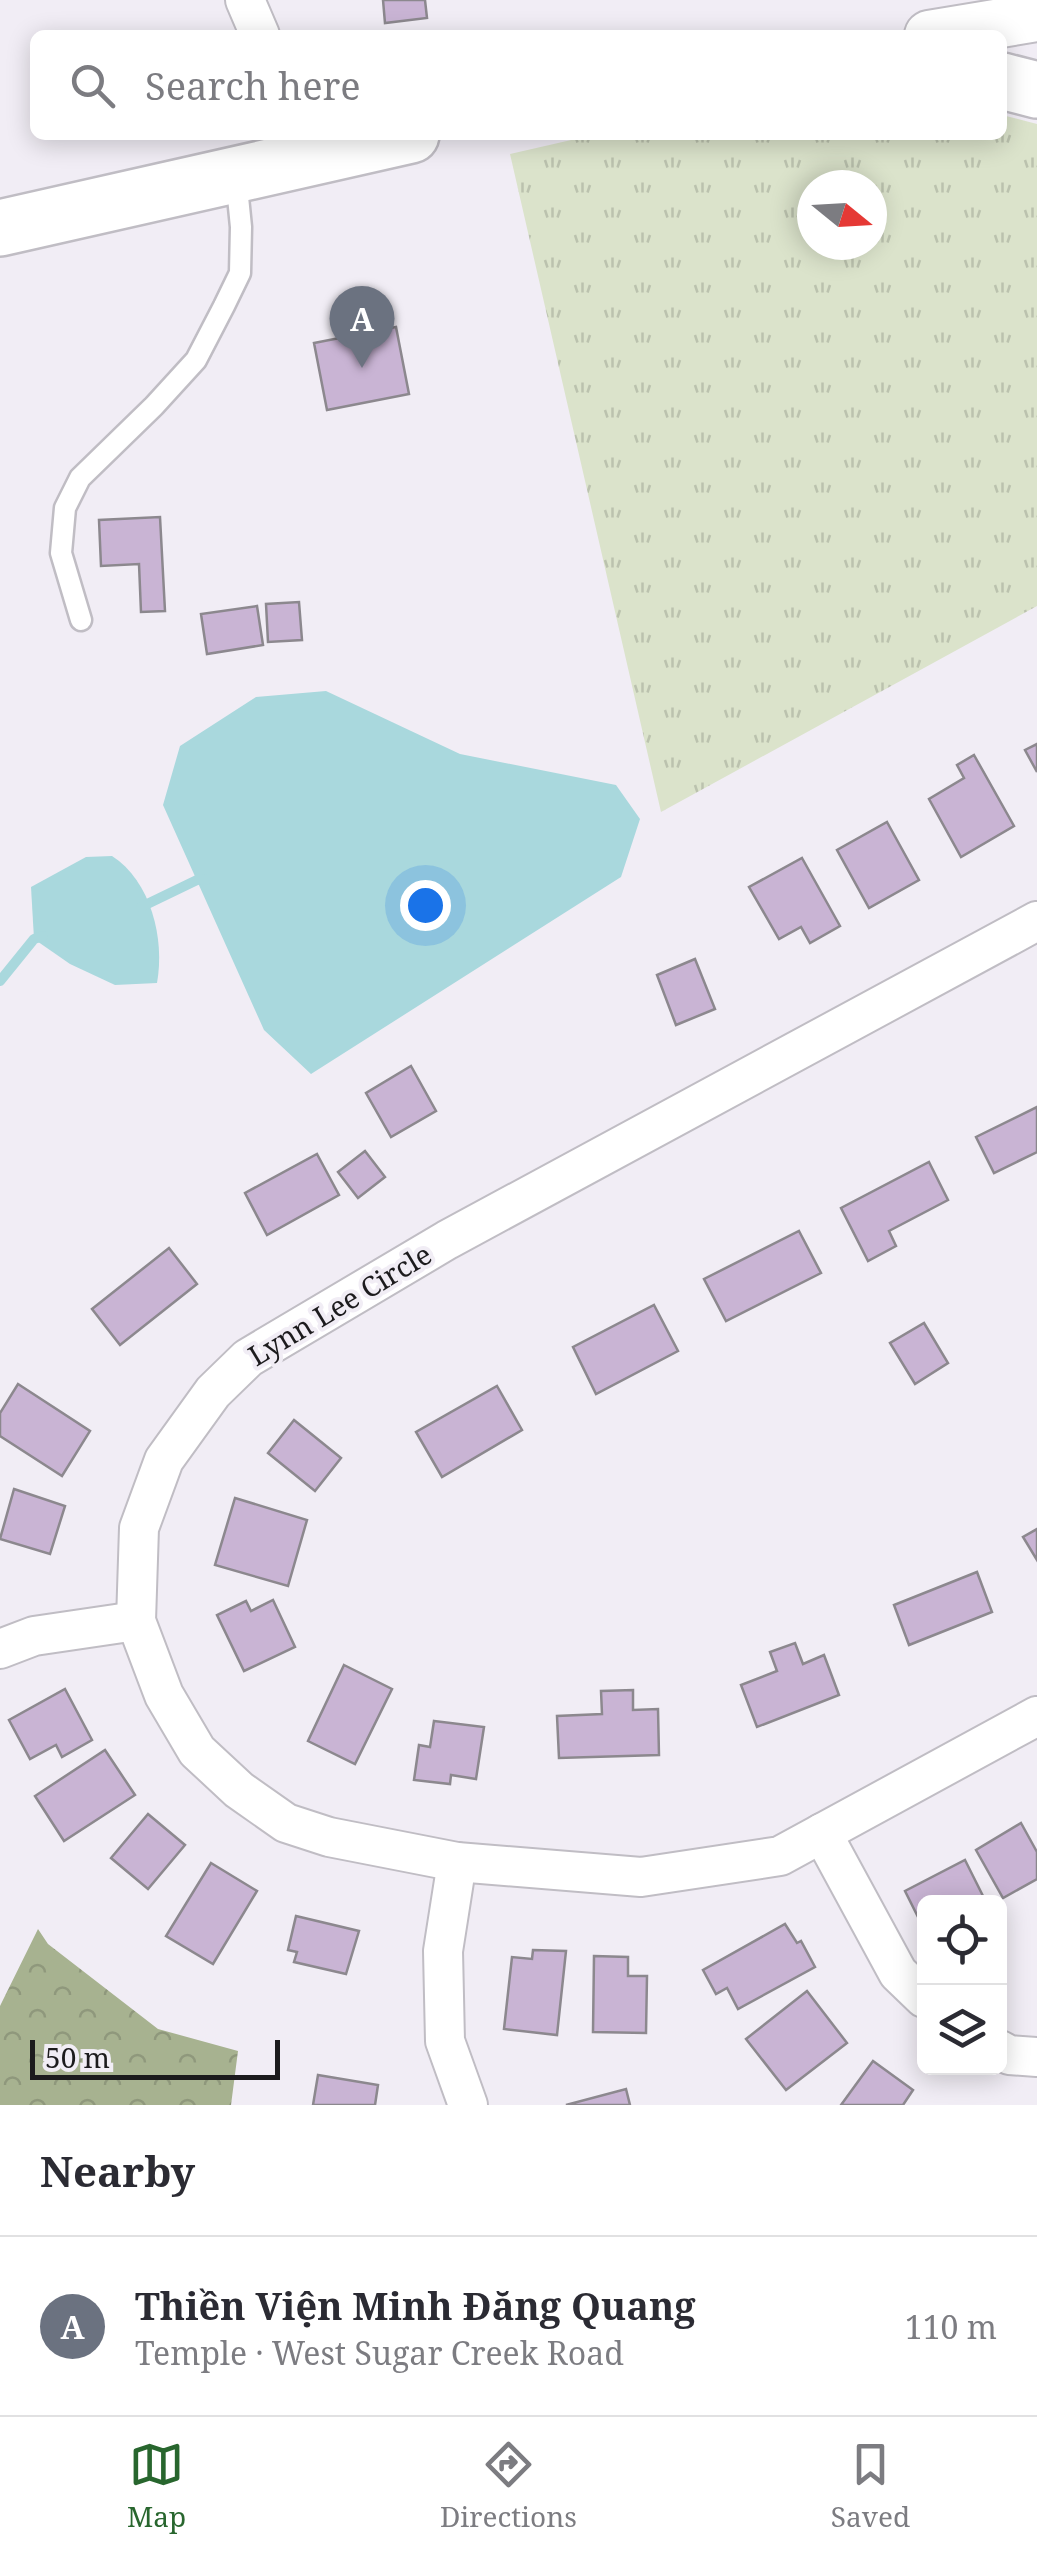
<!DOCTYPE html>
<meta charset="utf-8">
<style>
:root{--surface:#fff;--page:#f2f2f3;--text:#2b2b33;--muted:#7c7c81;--line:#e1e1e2;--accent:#28662e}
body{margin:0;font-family:"Noto Serif",serif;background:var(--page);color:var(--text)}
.controls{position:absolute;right:30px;bottom:30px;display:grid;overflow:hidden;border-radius:15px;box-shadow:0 5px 25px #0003}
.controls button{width:90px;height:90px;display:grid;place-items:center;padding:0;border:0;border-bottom:2px solid var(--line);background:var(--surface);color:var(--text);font:50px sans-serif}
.compass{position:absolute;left:797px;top:170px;width:90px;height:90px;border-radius:50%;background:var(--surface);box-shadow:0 5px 25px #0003;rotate:108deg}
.scale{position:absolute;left:30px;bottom:25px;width:250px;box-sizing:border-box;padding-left:10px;border:5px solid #1c1b1d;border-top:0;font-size:28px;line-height:35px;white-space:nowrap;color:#1c1b1d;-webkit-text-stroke:8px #f1edf5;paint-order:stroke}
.you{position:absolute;left:425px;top:905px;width:35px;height:35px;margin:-25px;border:8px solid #fff;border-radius:50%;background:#1a73e8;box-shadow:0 0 0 15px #1a73e833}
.badge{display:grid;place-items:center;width:65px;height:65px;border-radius:50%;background:var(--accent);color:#fff;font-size:32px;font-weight:700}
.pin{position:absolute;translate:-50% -82px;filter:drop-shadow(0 2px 5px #0008)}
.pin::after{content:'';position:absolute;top:52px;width:35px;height:30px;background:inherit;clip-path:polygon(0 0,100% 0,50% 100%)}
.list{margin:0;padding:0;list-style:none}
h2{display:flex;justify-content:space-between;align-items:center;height:130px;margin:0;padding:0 40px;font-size:42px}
h2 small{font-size:32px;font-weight:400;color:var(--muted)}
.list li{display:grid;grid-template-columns:65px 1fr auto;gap:30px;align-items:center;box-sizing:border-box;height:180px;padding:0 40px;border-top:2px solid var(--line)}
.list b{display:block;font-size:38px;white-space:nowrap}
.list p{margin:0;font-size:32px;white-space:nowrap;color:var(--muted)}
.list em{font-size:32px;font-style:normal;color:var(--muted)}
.icon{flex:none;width:55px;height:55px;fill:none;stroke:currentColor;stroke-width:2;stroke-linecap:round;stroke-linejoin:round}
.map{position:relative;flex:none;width:1037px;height:2105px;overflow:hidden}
.search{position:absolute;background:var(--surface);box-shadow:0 5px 25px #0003;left:30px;right:30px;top:30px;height:110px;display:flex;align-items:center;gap:25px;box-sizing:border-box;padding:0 35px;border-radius:15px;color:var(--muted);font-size:38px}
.sheet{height:310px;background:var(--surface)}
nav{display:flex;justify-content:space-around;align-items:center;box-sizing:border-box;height:140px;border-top:2px solid var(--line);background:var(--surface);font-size:28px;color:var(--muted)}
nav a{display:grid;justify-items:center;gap:5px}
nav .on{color:var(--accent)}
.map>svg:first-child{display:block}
.grass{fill:url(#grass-tufts);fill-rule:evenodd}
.forest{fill:url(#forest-crowns)}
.water{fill:#a9d8dd}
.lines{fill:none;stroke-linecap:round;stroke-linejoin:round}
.stream{stroke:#a9d8dd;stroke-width:10}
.building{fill:#c9b4d4;stroke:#8c888e;stroke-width:2.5}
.service-casing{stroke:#c0bdc4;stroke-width:25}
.minor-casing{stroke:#c0bdc4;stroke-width:42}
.tertiary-casing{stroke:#c0bdc4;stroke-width:52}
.secondary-casing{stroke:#c0bdc4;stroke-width:60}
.service{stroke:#fff;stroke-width:20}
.minor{stroke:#fff;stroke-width:38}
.tertiary{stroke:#fff;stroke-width:48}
.secondary{stroke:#fff;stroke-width:55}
.labels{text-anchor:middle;stroke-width:8;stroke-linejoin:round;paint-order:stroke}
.street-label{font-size:28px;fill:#1c1b1d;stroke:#f1edf5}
</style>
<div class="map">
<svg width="1037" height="2105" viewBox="0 0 1037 2105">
<defs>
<pattern id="grass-tufts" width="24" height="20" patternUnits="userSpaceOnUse" patternTransform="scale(2.5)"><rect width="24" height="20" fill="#dbe3cb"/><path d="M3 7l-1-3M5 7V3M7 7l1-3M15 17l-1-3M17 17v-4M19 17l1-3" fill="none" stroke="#bbc2ae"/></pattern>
<pattern id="forest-crowns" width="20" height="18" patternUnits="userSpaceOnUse" patternTransform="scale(2.5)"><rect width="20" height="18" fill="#a7b290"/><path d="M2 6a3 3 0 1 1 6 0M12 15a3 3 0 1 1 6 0" fill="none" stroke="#8f987c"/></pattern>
</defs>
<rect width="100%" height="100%" fill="#f1edf5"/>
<path class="grass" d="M1002 115 1037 124V606L661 812 510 154 593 135H1002ZM812 185H872V245H812Z"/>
<path class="forest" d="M38 1929 48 1944 158 2029 238 2051 231 2105H0V2006Z"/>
<g class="water">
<path d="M326 691 460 754 616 785 640 819 621 877 311 1074 264 1030 163 805 180 746 256 697Z"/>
<path d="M112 856C151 881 165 939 157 983L115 985 70 964 34 939 31 887 86 857Z"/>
</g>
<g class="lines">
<g class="stream">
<path d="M141 907 197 880 208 879"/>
<path d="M0 981 34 939 43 936"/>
</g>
</g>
<g class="building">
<path d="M383 0H425L427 18 385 23Z"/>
<path d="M396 327 409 394 327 410 314 343Z"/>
<path d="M160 517 165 611 141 612 139 564 101 566 99 520Z"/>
<path d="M299 602 302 640 268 642 266 604Z"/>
<path d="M257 606 263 645 207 654 201 614Z"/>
<path d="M1037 744V772L1025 750Z"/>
<path d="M974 755 1014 826 961 857 929 799 964 778 957 765Z"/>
<path d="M887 822 919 880 869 908 837 850Z"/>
<path d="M802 858 840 926 810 943 801 927 779 939 749 887Z"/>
<path d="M695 959 715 1009 676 1025 657 975Z"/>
<path d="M411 1066 436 1111 391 1137 366 1093Z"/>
<path d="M1037 1107V1152L994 1173 976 1137Z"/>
<path d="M365 1151 385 1177 358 1198 338 1172Z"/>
<path d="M317 1154 339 1195 267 1235 245 1193Z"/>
<path d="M929 1162 948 1200 889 1231 896 1246 868 1261 841 1208Z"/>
<path d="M799 1231 821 1273 726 1321 704 1279Z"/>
<path d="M169 1248 197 1284 120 1345 92 1309Z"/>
<path d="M654 1305 678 1351 596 1394 573 1347Z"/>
<path d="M924 1323 948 1363 915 1384 890 1343Z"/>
<path d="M18 1384 90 1431 62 1476 0 1436V1413Z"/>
<path d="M497 1386 522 1430 442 1477 416 1432Z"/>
<path d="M294 1420 341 1458 315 1491 268 1453Z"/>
<path d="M14 1489 65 1506 50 1554 0 1539Z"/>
<path d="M235 1498 307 1520 288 1586 215 1565Z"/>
<path d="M1037 1529V1560L1023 1537Z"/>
<path d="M977 1572 992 1612 909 1645 894 1605Z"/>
<path d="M273 1600 295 1647 244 1671 217 1615 246 1601 251 1611Z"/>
<path d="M795 1643 803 1664 824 1655 839 1695 757 1727 741 1685 777 1671 770 1652Z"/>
<path d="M344 1665 392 1689 355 1764 308 1741Z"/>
<path d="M65 1689 92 1740 62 1757 56 1745 30 1759 9 1720Z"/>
<path d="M633 1690V1710L658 1709 659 1755 559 1758 557 1716 602 1714 601 1691Z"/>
<path d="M434 1721 484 1727 476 1779 451 1775 450 1784 414 1780 419 1745 430 1747Z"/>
<path d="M105 1750 135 1795 64 1841 35 1796Z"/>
<path d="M148 1814 185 1845 148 1889 111 1858Z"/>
<path d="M1021 1823 1037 1852V1879L1003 1898 976 1850Z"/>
<path d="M965 1860 986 1902H924V1929L905 1891Z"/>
<path d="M211 1863 257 1891 213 1964 166 1936Z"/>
<path d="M296 1916 359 1931 346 1974 294 1962 297 1952 288 1950Z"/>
<path d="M785 1924 797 1943 801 1941 815 1967 738 2009 727 1988 716 1994 703 1970Z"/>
<path d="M533 1950 566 1951 557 2035 504 2029 512 1957 532 1959Z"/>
<path d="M594 1956 628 1957V1976H647L646 2033 593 2032Z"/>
<path d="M807 1991 847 2043 786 2090 746 2039Z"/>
<path d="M873 2061 913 2090 903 2105H841Z"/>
<path d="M318 2075 378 2085 375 2105H313Z"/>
<path d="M626 2089 630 2105H566Z"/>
</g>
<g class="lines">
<defs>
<path id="service" d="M81 620 61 553 65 508 80 478 154 406 196 360 224 306 240 273 241 227 236 177"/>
<g id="minor">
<path d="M245 0 260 35"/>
<path d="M1037 921 447 1240 248 1358 213 1392 164 1460 139 1528 136 1621 164 1695 197 1751 239 1790 286 1823 329 1837 457 1862 641 1877 780 1856 1037 1716"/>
<path d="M0 1649 34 1636 136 1621"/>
<path d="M822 1833 898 1973 924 1998"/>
<path d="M457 1862 443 1951 445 2041 468 2105"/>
<path d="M1000 2050 1009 2055 1037 2057"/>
</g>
<path id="tertiary" d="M929 35 1037 17"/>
<g id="secondary">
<path d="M1002 81 1037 90"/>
<path d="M0 228 411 135"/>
</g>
</defs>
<use href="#service" class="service-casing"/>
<use href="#minor" class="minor-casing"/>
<use href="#tertiary" class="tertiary-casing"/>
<use href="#secondary" class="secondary-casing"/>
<use href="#service" class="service"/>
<use href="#minor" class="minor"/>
<use href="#tertiary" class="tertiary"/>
<use href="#secondary" class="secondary"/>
</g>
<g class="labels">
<g class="street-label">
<text transform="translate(340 1305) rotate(-31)" y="10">Lynn Lee Circle</text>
</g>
</g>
</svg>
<div class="controls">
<button><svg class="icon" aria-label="locate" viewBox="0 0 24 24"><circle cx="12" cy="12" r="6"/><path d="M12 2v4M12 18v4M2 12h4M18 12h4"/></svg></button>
<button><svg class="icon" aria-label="layers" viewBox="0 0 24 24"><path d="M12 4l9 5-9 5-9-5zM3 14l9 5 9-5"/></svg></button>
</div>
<svg class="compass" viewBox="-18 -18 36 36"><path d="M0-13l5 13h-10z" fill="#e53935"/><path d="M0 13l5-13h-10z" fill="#7c7c81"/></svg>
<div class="scale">50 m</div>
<div class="you"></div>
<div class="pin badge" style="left:362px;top:368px;background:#6b7280">A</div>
<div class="search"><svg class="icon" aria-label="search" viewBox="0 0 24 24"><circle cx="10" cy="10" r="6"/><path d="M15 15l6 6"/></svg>Search here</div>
</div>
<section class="sheet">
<h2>Nearby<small></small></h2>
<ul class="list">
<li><span class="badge" style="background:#6b7280">A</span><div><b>Thiền Viện Minh Đăng Quang</b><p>Temple · West Sugar Creek Road</p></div><em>110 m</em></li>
</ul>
</section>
<nav>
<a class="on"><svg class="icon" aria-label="map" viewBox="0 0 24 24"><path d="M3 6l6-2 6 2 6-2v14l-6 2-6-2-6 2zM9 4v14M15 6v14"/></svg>Map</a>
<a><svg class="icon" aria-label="directions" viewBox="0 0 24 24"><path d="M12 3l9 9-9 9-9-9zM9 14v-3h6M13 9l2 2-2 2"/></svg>Directions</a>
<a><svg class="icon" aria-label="saved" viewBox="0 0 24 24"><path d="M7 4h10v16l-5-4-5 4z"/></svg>Saved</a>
</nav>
